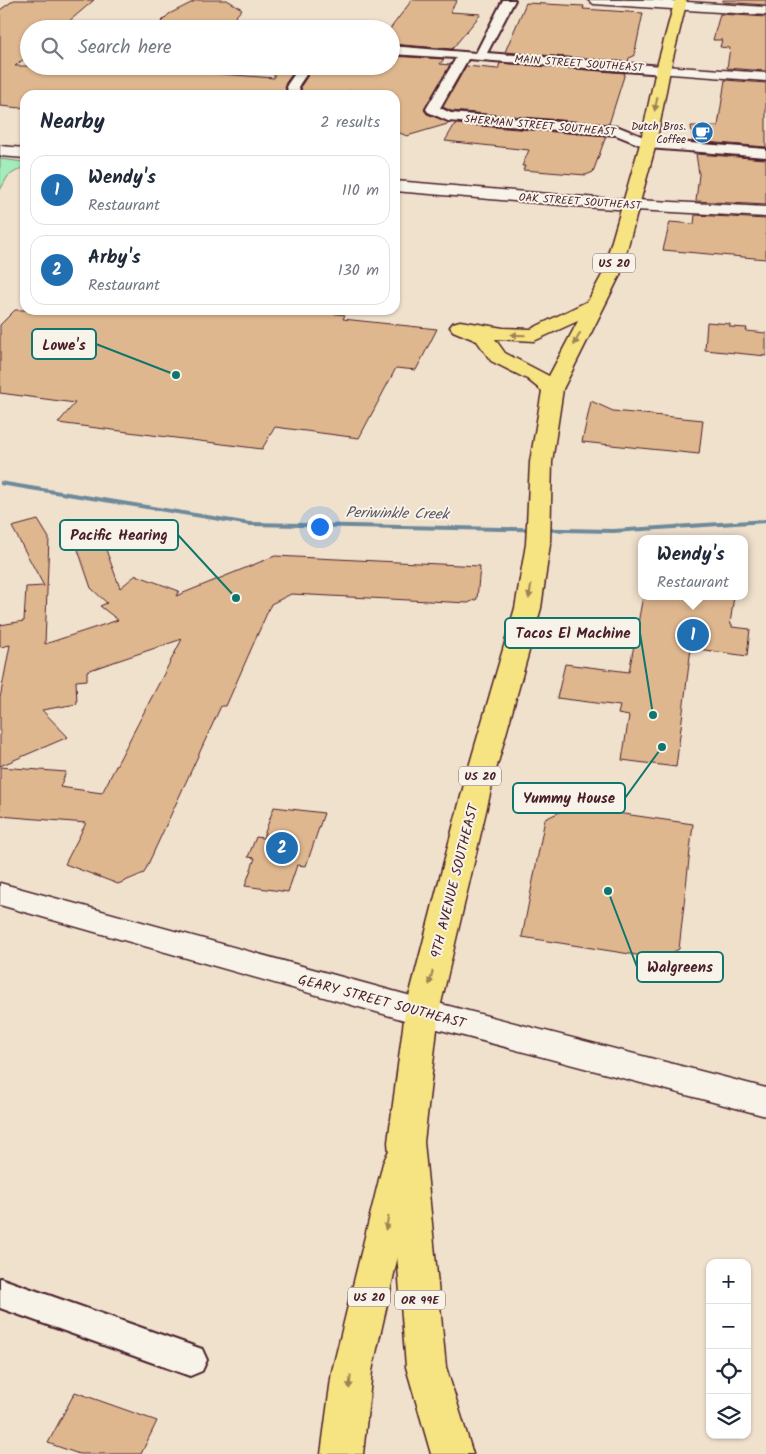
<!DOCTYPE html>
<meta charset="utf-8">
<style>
:root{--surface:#fff;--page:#f6f6f7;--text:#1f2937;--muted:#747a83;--line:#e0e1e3;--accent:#1f6fb2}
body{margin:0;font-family:Kalam,sans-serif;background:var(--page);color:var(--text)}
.controls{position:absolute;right:15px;bottom:15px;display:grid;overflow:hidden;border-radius:10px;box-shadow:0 1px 4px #0004}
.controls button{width:45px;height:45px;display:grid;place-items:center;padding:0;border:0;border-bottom:1px solid var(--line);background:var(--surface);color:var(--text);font:25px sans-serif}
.you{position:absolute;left:319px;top:526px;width:18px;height:18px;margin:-12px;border:4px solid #fff;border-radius:50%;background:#1a73e8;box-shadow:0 0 0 8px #1a73e833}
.badge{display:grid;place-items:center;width:32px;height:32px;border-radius:50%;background:var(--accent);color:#fff;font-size:16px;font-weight:700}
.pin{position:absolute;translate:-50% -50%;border:2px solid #fff;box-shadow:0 1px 5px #0006}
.popup{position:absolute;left:638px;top:535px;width:110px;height:65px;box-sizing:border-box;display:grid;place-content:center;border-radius:10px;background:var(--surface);filter:drop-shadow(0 1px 4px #0005);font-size:16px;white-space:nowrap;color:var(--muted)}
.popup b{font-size:19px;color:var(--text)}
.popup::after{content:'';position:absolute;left:50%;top:100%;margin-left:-10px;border:10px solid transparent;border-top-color:var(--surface)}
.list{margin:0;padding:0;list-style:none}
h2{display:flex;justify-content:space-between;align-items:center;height:65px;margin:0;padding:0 20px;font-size:21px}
h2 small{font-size:16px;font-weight:400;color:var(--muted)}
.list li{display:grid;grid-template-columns:32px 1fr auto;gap:15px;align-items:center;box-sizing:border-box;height:70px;margin:0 10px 10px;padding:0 10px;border:1px solid var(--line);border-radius:15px}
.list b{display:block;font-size:19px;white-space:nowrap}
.list p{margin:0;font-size:16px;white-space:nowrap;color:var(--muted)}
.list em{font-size:16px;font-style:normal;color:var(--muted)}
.icon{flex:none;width:28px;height:28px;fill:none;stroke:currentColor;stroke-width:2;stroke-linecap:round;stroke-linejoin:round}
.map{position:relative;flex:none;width:766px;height:1454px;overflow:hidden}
.search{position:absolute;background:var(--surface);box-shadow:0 1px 4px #0004;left:20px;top:20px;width:380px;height:55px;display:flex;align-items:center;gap:12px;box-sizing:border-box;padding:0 18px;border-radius:28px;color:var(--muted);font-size:19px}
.panel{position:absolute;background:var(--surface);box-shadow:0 1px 4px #0004;left:20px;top:90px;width:380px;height:225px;border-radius:15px}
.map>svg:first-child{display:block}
.green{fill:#a3edbb;stroke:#768673}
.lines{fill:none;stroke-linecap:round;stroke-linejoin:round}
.stream{fill:#6d899a;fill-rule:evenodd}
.building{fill:#dfb78f;stroke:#4a1f2b}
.street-casing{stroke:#4a1f2b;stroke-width:4}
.secondary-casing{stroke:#4a1f2b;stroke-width:3}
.primary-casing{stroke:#4a1f2b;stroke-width:3}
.highway-casing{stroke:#4a1f2b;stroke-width:3}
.street{fill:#f7f3e8;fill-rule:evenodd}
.secondary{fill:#f7f3e8;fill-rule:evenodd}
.primary{fill:#f6e381;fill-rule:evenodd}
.highway{fill:#f6e381;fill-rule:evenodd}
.oneway{fill:#a08156}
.labels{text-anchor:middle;stroke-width:4;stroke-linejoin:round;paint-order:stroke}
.far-street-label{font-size:11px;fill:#4a1f2b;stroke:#f7f3e8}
.far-poi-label{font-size:11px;fill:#4a1f2b;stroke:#f7f3e8;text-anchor:end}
.shield{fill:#f7f3e8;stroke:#7e5f64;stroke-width:1}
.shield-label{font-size:12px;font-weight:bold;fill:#4a1f2b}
.street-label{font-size:14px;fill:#4a1f2b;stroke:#f7f3e8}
.water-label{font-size:15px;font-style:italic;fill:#5b5462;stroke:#f7f3e8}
.leader{fill:none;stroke:#0f766e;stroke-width:2}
.callout-dot{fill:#0f766e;stroke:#f7f3e8;stroke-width:2}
.callout{fill:#f7f3e8;stroke:#0f766e;stroke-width:2}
.callout-label{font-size:15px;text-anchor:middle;font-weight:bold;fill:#4a1f2b}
</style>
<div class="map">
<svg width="766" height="1454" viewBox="0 0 766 1454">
<rect width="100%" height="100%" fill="#f0e1cd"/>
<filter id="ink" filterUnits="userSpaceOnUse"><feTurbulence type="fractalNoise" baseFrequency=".02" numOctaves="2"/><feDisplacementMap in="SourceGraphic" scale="10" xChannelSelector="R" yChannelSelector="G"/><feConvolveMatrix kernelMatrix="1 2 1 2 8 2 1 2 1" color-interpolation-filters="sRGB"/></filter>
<g filter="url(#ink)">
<path class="green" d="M0 159 25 162V166L8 176 0 190Z"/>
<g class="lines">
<path class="stream" d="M0 481 250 522 613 529 766 519V523L613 533 250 526 0 485Z"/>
</g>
<g class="building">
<path d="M14 0H94L60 29H29V55L15 66H199L194 72 274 78V66H298L285 84 286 95H25V104L21 108 0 106V10Z"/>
<path d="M197 0H227L242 9 225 29H154L169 14Z"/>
<path d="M412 0H457L450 12 481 14 452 49 391 44 390 29Z"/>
<path d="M723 0H766V5L722 2Z"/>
<path d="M526 3 584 6 583 9 643 13 634 56 629 58 628 62 505 52Z"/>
<path d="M720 14 766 17V71L727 68 730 48 720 47 722 40H713Z"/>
<path d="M391 56 444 59 440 64 450 65 424 110 427 114 451 123 407 136 395 131V94L349 91 348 95H302L301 86 314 66H391Z"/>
<path d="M500 63 625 73 609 124 451 111 443 107 466 66 498 69Z"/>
<path d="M725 80 766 83V147L693 141 691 126H718Z"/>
<path d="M455 124 606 136 593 172 586 175 523 170 525 166H522L529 150 445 141Z"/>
<path d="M696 154 766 159V205L696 201 699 174Z"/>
<path d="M695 215 766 219V259L663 250 670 222 694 224Z"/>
<path d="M15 310H323L322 312 345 315 343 319 437 329 416 370 396 368 359 438 275 427 262 449 58 423 75 403 0 393V325Z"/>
<path d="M707 322 730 324V327L747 328 746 331 766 333V356L705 350Z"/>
<path d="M591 401 613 411 703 420 699 454 582 442Z"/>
<path d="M38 520 49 538 45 644 118 620 100 606 107 603 91 588 70 526 102 532V539L120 588 136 575 179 591 176 596 275 556 480 566 477 599 468 603 291 594 271 604 226 706H221L144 873 118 884 65 864 86 823 0 816V767L66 772 60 787 102 793 182 639 87 671V680L76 681 77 704 42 710 68 737 0 766V698L10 645 0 647V625L24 621 26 587 44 586 12 527Z"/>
<path d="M643 596H734L730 624H732V627L750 629 747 656 691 648 676 767 622 760 629 716 618 714 620 706 557 698 565 664 629 672Z"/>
<path d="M567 795 605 801 603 811 693 824 679 949 654 962 649 957 522 937 545 819 564 810Z"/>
<path d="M274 807 324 813 306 866 297 865 288 892 245 886 255 858 248 857 256 837 263 838Z"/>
<path d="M75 1392 157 1421 141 1454H79L48 1443Z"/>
</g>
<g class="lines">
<defs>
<g id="street">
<path d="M503 0H515L487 53 663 66 669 70 663 74 468 59 440 108 451 113 619 127 651 140 766 149V157L648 148 616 135 448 121 428 112 426 109 456 58 391 54V46L476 53Z"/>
<path d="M300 66H312L299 85 300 95H288L287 85Z"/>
<path d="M0 1278 202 1349 207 1360 202 1371 190 1376 0 1308Z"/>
</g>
<g id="secondary">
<path d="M588 0H655L766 7V15L594 4Z"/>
<path d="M663 66 766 73V81L658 73 656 70 658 67Z"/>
<path d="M0 146 25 148V158L0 156Z"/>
<path d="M395 181 598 198 766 207V217L598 208 395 191Z"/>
<path d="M0 883 422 999 766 1088V1116L422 1025 0 905Z"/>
</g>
<path id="primary" d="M401 1148 414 1152 419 1163 372 1371 363 1454H321L332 1371 383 1163 388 1152Z"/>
<path id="highway" d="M675 0H687L670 70 656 144 620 275 563 389 552 462 550 544 541 608 494 777 439 1012 424 1142 446 1367 473 1454H431L406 1367 388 1142 405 1012 466 777 515 608 526 544 530 462 542 391 527 379 491 361 477 341 453 331 450 327 453 323 460 321 503 328 531 329 588 301 602 275 640 144 656 70ZM578 321 549 376 505 353 495 339 534 341Z"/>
</defs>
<use href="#street" class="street-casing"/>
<use href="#secondary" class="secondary-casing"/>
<use href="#primary" class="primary-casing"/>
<use href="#highway" class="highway-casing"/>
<use href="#street" class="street"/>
<use href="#secondary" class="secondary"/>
<use href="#primary" class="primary"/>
<use href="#highway" class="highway"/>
</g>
<defs><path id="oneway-solid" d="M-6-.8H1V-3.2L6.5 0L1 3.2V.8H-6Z" transform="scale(1.25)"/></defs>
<g class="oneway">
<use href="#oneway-solid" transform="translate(656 104) rotate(102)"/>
<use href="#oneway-solid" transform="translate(518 335) rotate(-179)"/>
<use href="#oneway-solid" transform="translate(577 339) rotate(116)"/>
<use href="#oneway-solid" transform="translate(530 592) rotate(99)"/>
<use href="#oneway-solid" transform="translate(431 978) rotate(104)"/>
<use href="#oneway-solid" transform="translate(387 1223) rotate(103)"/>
<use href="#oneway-solid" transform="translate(350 1382) rotate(96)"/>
</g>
</g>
<defs>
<symbol id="cafe-disc" viewBox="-11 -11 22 22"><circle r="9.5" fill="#1f6fb2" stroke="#f7f3e8"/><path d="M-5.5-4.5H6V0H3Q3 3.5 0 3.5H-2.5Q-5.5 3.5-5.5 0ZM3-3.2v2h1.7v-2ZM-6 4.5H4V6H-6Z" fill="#fff"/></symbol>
</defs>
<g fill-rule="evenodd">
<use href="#cafe-disc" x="690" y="120" width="25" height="25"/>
</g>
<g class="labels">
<g class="far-street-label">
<text transform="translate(579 63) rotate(4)" y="4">MAIN STREET SOUTHEAST</text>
<text transform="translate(540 125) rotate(5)" y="4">SHERMAN STREET SOUTHEAST</text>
<text transform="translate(580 201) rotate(4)" y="4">OAK STREET SOUTHEAST</text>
</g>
<g class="far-poi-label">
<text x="686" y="130">Dutch Bros.<tspan x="686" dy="13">Coffee</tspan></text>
</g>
<g class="shield">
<rect x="593" y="253.5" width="42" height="19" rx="4"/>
<rect x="459" y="766.5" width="42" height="19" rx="4"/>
<rect x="348" y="1287.5" width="42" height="19" rx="4"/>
<rect x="395" y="1290.5" width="50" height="19" rx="4"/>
</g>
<g class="shield-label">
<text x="614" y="267">US 20</text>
<text x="480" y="780">US 20</text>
<text x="369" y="1301">US 20</text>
<text x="420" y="1304">OR 99E</text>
</g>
<g class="street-label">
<text transform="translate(454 881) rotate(-76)" y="5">9TH AVENUE SOUTHEAST</text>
<text transform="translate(382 1001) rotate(15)" y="5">GEARY STREET SOUTHEAST</text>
</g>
<g class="water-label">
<text transform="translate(397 513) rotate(1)" y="5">Periwinkle Creek</text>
</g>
</g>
<path class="leader" d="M176 375L96 344M236 598L178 535M653 715L640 633M662 747L625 798M608 891L637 967"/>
<g class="callout-dot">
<circle cx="176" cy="375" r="5"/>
<circle cx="236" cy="598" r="5"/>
<circle cx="653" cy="715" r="5"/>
<circle cx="662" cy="747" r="5"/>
<circle cx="608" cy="891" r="5"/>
</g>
<g class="callout">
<rect x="32" y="329" width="64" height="30" rx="5"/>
<rect x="60" y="520" width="118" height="30" rx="5"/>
<rect x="505" y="618" width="135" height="30" rx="5"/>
<rect x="513" y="783" width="112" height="30" rx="5"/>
<rect x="637" y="952" width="86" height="30" rx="5"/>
</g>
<g class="callout-label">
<text x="64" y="350">Lowe's</text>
<text x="119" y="540">Pacific Hearing</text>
<text x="573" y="638">Tacos El Machine</text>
<text x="569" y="803">Yummy House</text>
<text x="680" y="972">Walgreens</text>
</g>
</svg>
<div class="controls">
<button>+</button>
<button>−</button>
<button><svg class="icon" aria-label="locate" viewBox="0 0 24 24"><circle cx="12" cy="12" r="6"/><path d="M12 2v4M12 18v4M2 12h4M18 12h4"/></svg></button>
<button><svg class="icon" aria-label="layers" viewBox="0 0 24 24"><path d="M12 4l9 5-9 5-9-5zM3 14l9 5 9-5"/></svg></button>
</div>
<div class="you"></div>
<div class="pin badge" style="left:693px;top:635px">1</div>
<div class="popup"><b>Wendy's</b>Restaurant</div>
<div class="pin badge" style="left:282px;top:848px">2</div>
<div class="search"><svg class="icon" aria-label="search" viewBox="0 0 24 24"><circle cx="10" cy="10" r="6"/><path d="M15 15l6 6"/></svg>Search here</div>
<section class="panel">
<h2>Nearby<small>2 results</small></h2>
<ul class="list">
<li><span class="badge">1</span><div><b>Wendy's</b><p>Restaurant</p></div><em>110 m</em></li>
<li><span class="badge">2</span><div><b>Arby's</b><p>Restaurant</p></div><em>130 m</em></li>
</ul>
</section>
</div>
